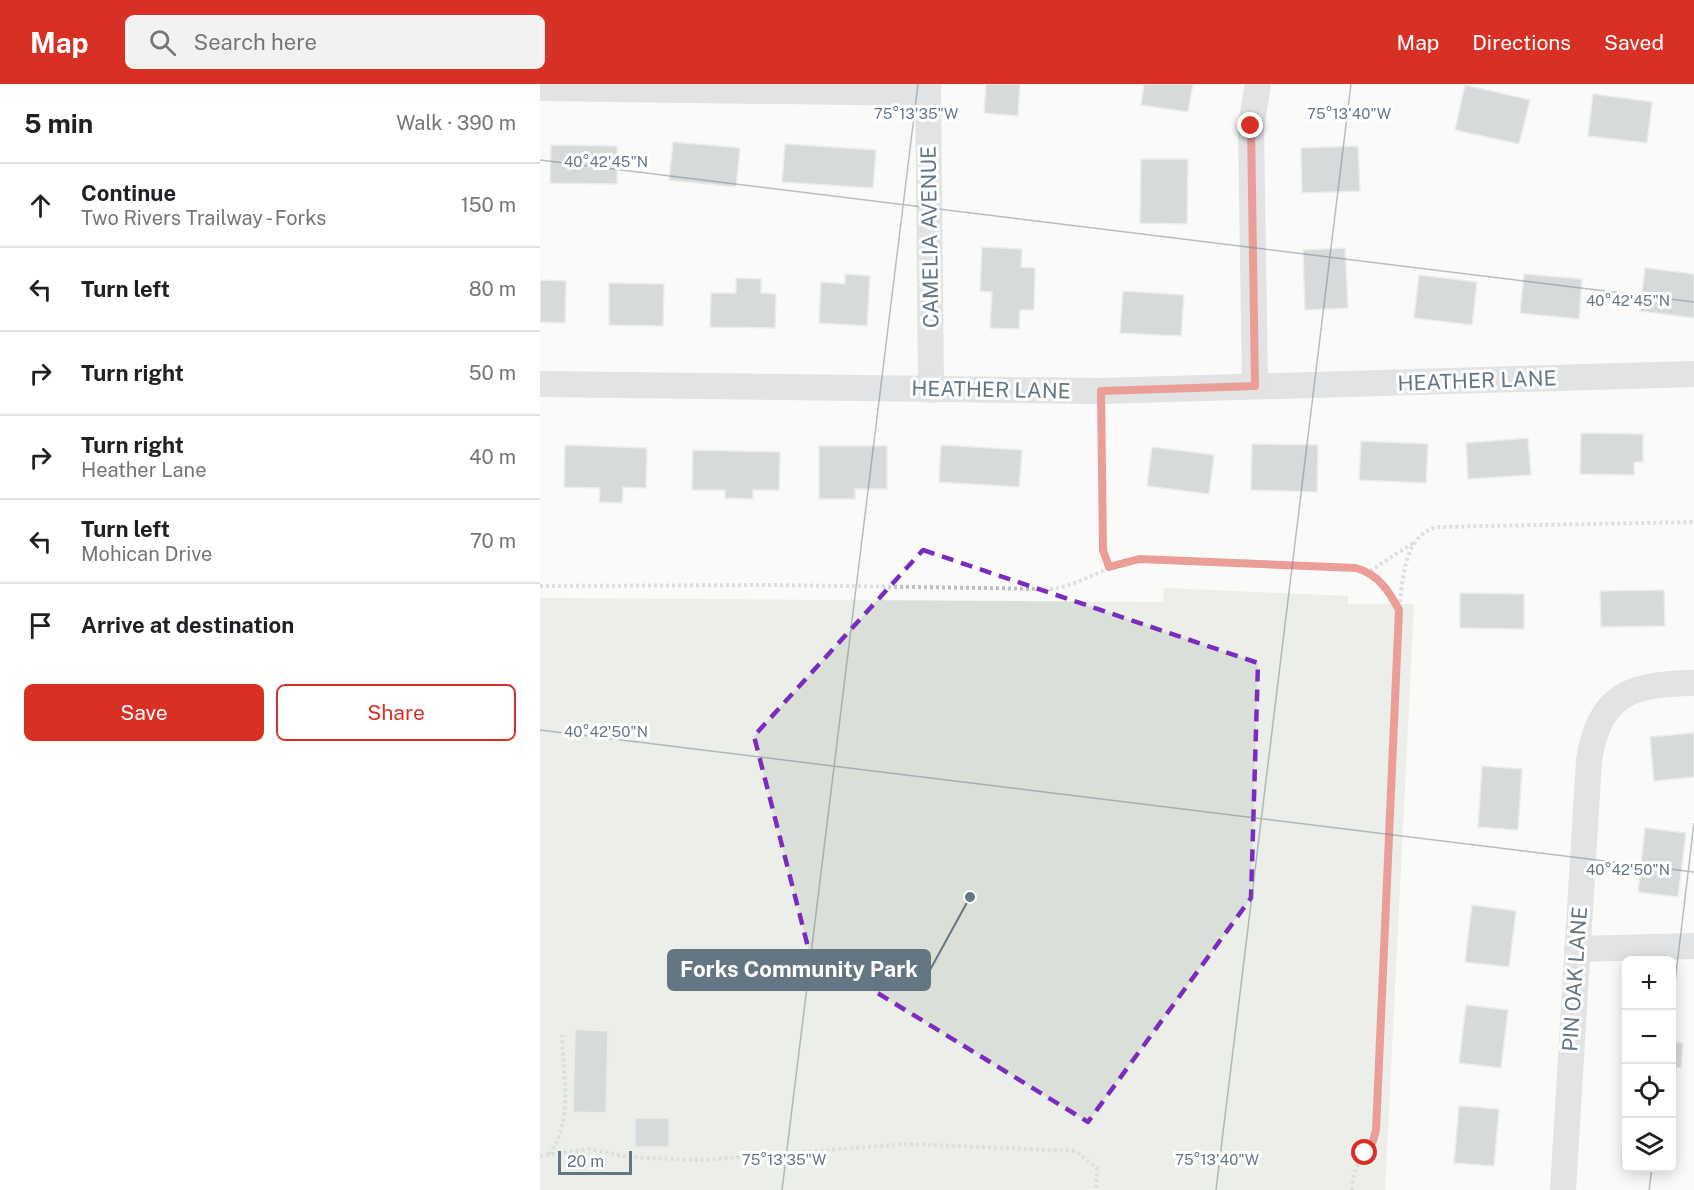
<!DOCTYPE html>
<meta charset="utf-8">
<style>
:root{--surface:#fff;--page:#f2f2f2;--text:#202124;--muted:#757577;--line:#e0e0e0;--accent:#d93025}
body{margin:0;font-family:"Public Sans",sans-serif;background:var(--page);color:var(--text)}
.controls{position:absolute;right:18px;bottom:18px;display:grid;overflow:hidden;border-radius:9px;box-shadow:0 3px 15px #0003}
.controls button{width:54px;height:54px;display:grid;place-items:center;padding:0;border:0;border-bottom:2px solid var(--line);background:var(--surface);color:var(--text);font:30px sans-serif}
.scale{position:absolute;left:18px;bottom:15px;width:74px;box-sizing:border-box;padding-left:6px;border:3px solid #657683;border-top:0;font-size:16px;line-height:21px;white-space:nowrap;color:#657683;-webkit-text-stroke:4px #fff;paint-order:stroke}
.stop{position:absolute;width:18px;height:18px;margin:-14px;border:4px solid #d93025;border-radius:50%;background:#fff}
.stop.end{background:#d93025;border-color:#fff;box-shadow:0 2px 6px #0008}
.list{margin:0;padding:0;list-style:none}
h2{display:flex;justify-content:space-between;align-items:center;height:78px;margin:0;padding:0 24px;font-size:26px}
h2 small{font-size:20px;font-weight:400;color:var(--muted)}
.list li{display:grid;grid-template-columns:39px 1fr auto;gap:18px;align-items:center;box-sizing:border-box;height:84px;padding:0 24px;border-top:2px solid var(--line)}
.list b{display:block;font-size:22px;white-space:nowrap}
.list p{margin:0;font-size:20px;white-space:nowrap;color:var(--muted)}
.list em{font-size:20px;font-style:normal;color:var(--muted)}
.actions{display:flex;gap:12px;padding:18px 24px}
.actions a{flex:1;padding:14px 0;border:2px solid var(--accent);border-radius:9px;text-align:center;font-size:21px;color:var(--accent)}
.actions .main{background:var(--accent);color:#fff}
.icon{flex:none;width:33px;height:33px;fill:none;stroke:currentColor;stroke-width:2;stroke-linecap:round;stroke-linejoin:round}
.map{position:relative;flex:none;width:1154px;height:1106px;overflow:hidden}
header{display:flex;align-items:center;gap:36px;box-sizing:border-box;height:84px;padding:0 30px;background:var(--accent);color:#fff}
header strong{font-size:28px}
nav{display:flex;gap:33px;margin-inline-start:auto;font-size:21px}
.search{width:420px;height:54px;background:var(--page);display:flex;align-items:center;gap:15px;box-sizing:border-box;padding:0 21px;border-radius:9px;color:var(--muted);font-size:22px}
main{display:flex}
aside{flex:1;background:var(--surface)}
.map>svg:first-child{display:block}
.green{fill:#dadfd7}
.building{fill:#aab3b9;stroke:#dcdcda;stroke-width:1.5}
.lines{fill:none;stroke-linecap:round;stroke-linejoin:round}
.path{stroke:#bbbfc2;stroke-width:4;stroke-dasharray:3 3;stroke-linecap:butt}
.minor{stroke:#c3c8cc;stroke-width:26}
.route{stroke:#d93025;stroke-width:8}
.marked{fill:none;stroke:#7b2cbf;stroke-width:4.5;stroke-dasharray:12 8;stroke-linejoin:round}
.ticks{fill:none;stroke:#657683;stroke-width:1.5;stroke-opacity:0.45}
.labels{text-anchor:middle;stroke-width:6;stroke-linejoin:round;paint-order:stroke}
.street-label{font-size:21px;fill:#657683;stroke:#fff}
.ticks-label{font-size:15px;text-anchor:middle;fill:#657683;stroke:#fff;stroke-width:6;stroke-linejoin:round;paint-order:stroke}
.leader{fill:none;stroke:#657683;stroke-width:2}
.callout-dot{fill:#657683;stroke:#fff;stroke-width:2}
.callout{fill:#657683;stroke:#657683;stroke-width:2}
.callout-label{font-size:22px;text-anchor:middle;font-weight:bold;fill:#fff}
</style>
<header>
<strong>Map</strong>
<div class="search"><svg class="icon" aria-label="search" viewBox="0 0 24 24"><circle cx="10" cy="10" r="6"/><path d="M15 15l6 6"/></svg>Search here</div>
<nav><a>Map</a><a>Directions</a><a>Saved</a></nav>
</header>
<main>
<aside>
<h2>5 min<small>Walk · 390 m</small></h2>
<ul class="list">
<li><svg class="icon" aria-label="ahead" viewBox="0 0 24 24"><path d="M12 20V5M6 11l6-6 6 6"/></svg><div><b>Continue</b><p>Two Rivers Trailway - Forks</p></div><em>150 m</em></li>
<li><svg class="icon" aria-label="left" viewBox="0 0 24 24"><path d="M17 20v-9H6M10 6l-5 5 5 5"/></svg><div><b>Turn left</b></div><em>80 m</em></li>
<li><svg class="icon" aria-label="right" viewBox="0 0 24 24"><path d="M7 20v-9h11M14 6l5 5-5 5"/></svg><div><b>Turn right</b></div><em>50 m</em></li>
<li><svg class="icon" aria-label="right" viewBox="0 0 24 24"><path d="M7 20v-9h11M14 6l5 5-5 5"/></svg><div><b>Turn right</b><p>Heather Lane</p></div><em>40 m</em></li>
<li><svg class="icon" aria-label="left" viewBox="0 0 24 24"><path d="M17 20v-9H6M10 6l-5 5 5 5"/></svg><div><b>Turn left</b><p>Mohican Drive</p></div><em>70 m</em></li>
<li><svg class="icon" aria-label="arrive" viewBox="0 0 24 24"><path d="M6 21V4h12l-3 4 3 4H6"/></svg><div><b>Arrive at destination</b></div></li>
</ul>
<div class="actions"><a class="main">Save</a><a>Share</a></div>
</aside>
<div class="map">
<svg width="1154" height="1106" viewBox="0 0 1154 1106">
<rect width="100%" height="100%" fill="#fafaf8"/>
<path class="green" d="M624 504 808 512V520H874L845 1106H0V514L623 518Z"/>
<g class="building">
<path d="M446 0H480L478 32 444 29Z"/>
<path d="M604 0H653L648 28 601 21Z"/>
<path d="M925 1 990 16 979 60 915 46Z"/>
<path d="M1053 10 1112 18 1107 59 1048 52Z"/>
<path d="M133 58 200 64 196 103 129 96Z"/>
<path d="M245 60 336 66 333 104 242 98Z"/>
<path d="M11 61 77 62V100L10 99Z"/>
<path d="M818 62 820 107 762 109 761 64Z"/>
<path d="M601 75H648L647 140 600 139Z"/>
<path d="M442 163 482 165 481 183 495 184 494 226H480L479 245 450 244 452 208 440 207Z"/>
<path d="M805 164 808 224 765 226 763 166Z"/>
<path d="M1105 184 1154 190V234L1100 227Z"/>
<path d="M305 190 330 192 327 242 279 239 281 198 305 200Z"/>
<path d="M984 190 1042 195 1039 235 980 229Z"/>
<path d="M879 191 937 198 932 241 874 234Z"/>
<path d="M196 194 221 195V209L236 210 235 244 170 243 171 209H196Z"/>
<path d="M0 196 26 197 25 239 0 238Z"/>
<path d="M69 199 124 200 123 242 69 241Z"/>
<path d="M583 207 644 211 641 252 580 249Z"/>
<path d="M1041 349 1103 350V378H1094V391L1040 390Z"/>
<path d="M988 354 991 391 928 395 926 359Z"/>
<path d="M821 357 888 360 886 399 819 396Z"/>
<path d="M712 360 778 361 777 408 711 406Z"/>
<path d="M25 361 107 364 106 404 83 403 82 419 59 418 60 404 24 403Z"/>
<path d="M401 361 482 366 479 403 399 398Z"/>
<path d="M279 362H347V405H315V415H279Z"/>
<path d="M612 363 674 371 669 410 607 402Z"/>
<path d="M153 366 240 368 239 406H213V415L185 414V406H152Z"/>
<path d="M1124 506 1125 542 1061 543 1060 507Z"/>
<path d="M920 509 984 510V545L920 544Z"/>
<path d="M1154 649V693L1114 697 1110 653Z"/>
<path d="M942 682 982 685 978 746 938 743Z"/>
<path d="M1105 744 1146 749 1138 813 1098 808Z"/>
<path d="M932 821 976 827 969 883 925 878Z"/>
<path d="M926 921 968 926 961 984 919 979Z"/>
<path d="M35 945 68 947 66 1029 33 1028Z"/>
<path d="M1132 958 1143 959 1141 984 1132 983Z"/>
<path d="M1085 1021 1086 1022V1082H1081Z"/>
<path d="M919 1022 959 1025 954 1082 914 1079Z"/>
<rect x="95" y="1034" width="34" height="29"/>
</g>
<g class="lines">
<g class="path">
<path d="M561 331 563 466 569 483"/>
<path d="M830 487 873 459"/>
<path d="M0 502 232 501 511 505C543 501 567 480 599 475L816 484C838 490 849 506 859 525"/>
<path d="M9 1070C34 1039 23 989 22 951"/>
<path d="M0 1072 50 1065 88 1073 160 1076 367 1060 535 1067 557 1084 556 1106"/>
<path d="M812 1106C813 1073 832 1070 836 1046L859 526C863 497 863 451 897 443L1154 438"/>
</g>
<g class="minor">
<path d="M388 0 391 306"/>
<path d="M0 4 388 9"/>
<path d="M0 300 561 307 1154 290"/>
<path d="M715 302 711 42 718 0"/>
<path d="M1037 865 1154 862"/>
<path d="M1023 1106 1049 676C1060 609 1091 600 1154 599"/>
</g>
</g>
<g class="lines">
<path class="route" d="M711 42 715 302 561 307 563 466 569 483 599 475 816 484C838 490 849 507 859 526L836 1046 833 1057 825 1069"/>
</g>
<path d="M0 0H1154V1106H0ZM383 466 718 579 711 814 548 1038 269 867 214 652Z" fill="#fafaf8" fill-opacity=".55" fill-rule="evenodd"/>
<path class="marked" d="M383 466 718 579 711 814 548 1038 269 867 214 652Z"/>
<path class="ticks" d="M0 76 1154 218M0 646 1154 788M1132 923 1154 739M242 1106 378 0M676 1106 811 0M1109 1106 1112 1084"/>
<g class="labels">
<g class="street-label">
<text transform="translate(390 153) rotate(-91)" y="7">CAMELIA AVENUE</text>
<text transform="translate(937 297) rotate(-2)" y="7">HEATHER LANE</text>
<text transform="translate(451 306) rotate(1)" y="7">HEATHER LANE</text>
<text transform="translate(1035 895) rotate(-86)" y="7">PIN OAK LANE</text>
</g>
</g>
<g class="ticks-label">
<text x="376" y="35">75°13'35"W</text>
<text x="809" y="35">75°13'40"W</text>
<text x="66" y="83">40°42'45"N</text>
<text x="1088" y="222">40°42'45"N</text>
<text x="66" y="653">40°42'50"N</text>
<text x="1088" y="791">40°42'50"N</text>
<text x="244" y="1081">75°13'35"W</text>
<text x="677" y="1081">75°13'40"W</text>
</g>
<path class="leader" d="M430 813L390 886"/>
<circle class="callout-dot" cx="430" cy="813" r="6"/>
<rect class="callout" x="128" y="866" width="262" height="40" rx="6"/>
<g class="callout-label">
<text x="259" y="893">Forks Community Park</text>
</g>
</svg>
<div class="controls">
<button>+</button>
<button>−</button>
<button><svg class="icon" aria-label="locate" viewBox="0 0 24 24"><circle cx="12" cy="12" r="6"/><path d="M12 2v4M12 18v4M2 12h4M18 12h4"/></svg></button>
<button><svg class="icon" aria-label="layers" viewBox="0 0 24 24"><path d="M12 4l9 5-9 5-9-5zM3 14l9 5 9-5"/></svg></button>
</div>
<div class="scale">20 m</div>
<div class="stop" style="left:825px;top:1069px"></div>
<div class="stop end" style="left:711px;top:42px"></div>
</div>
</main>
